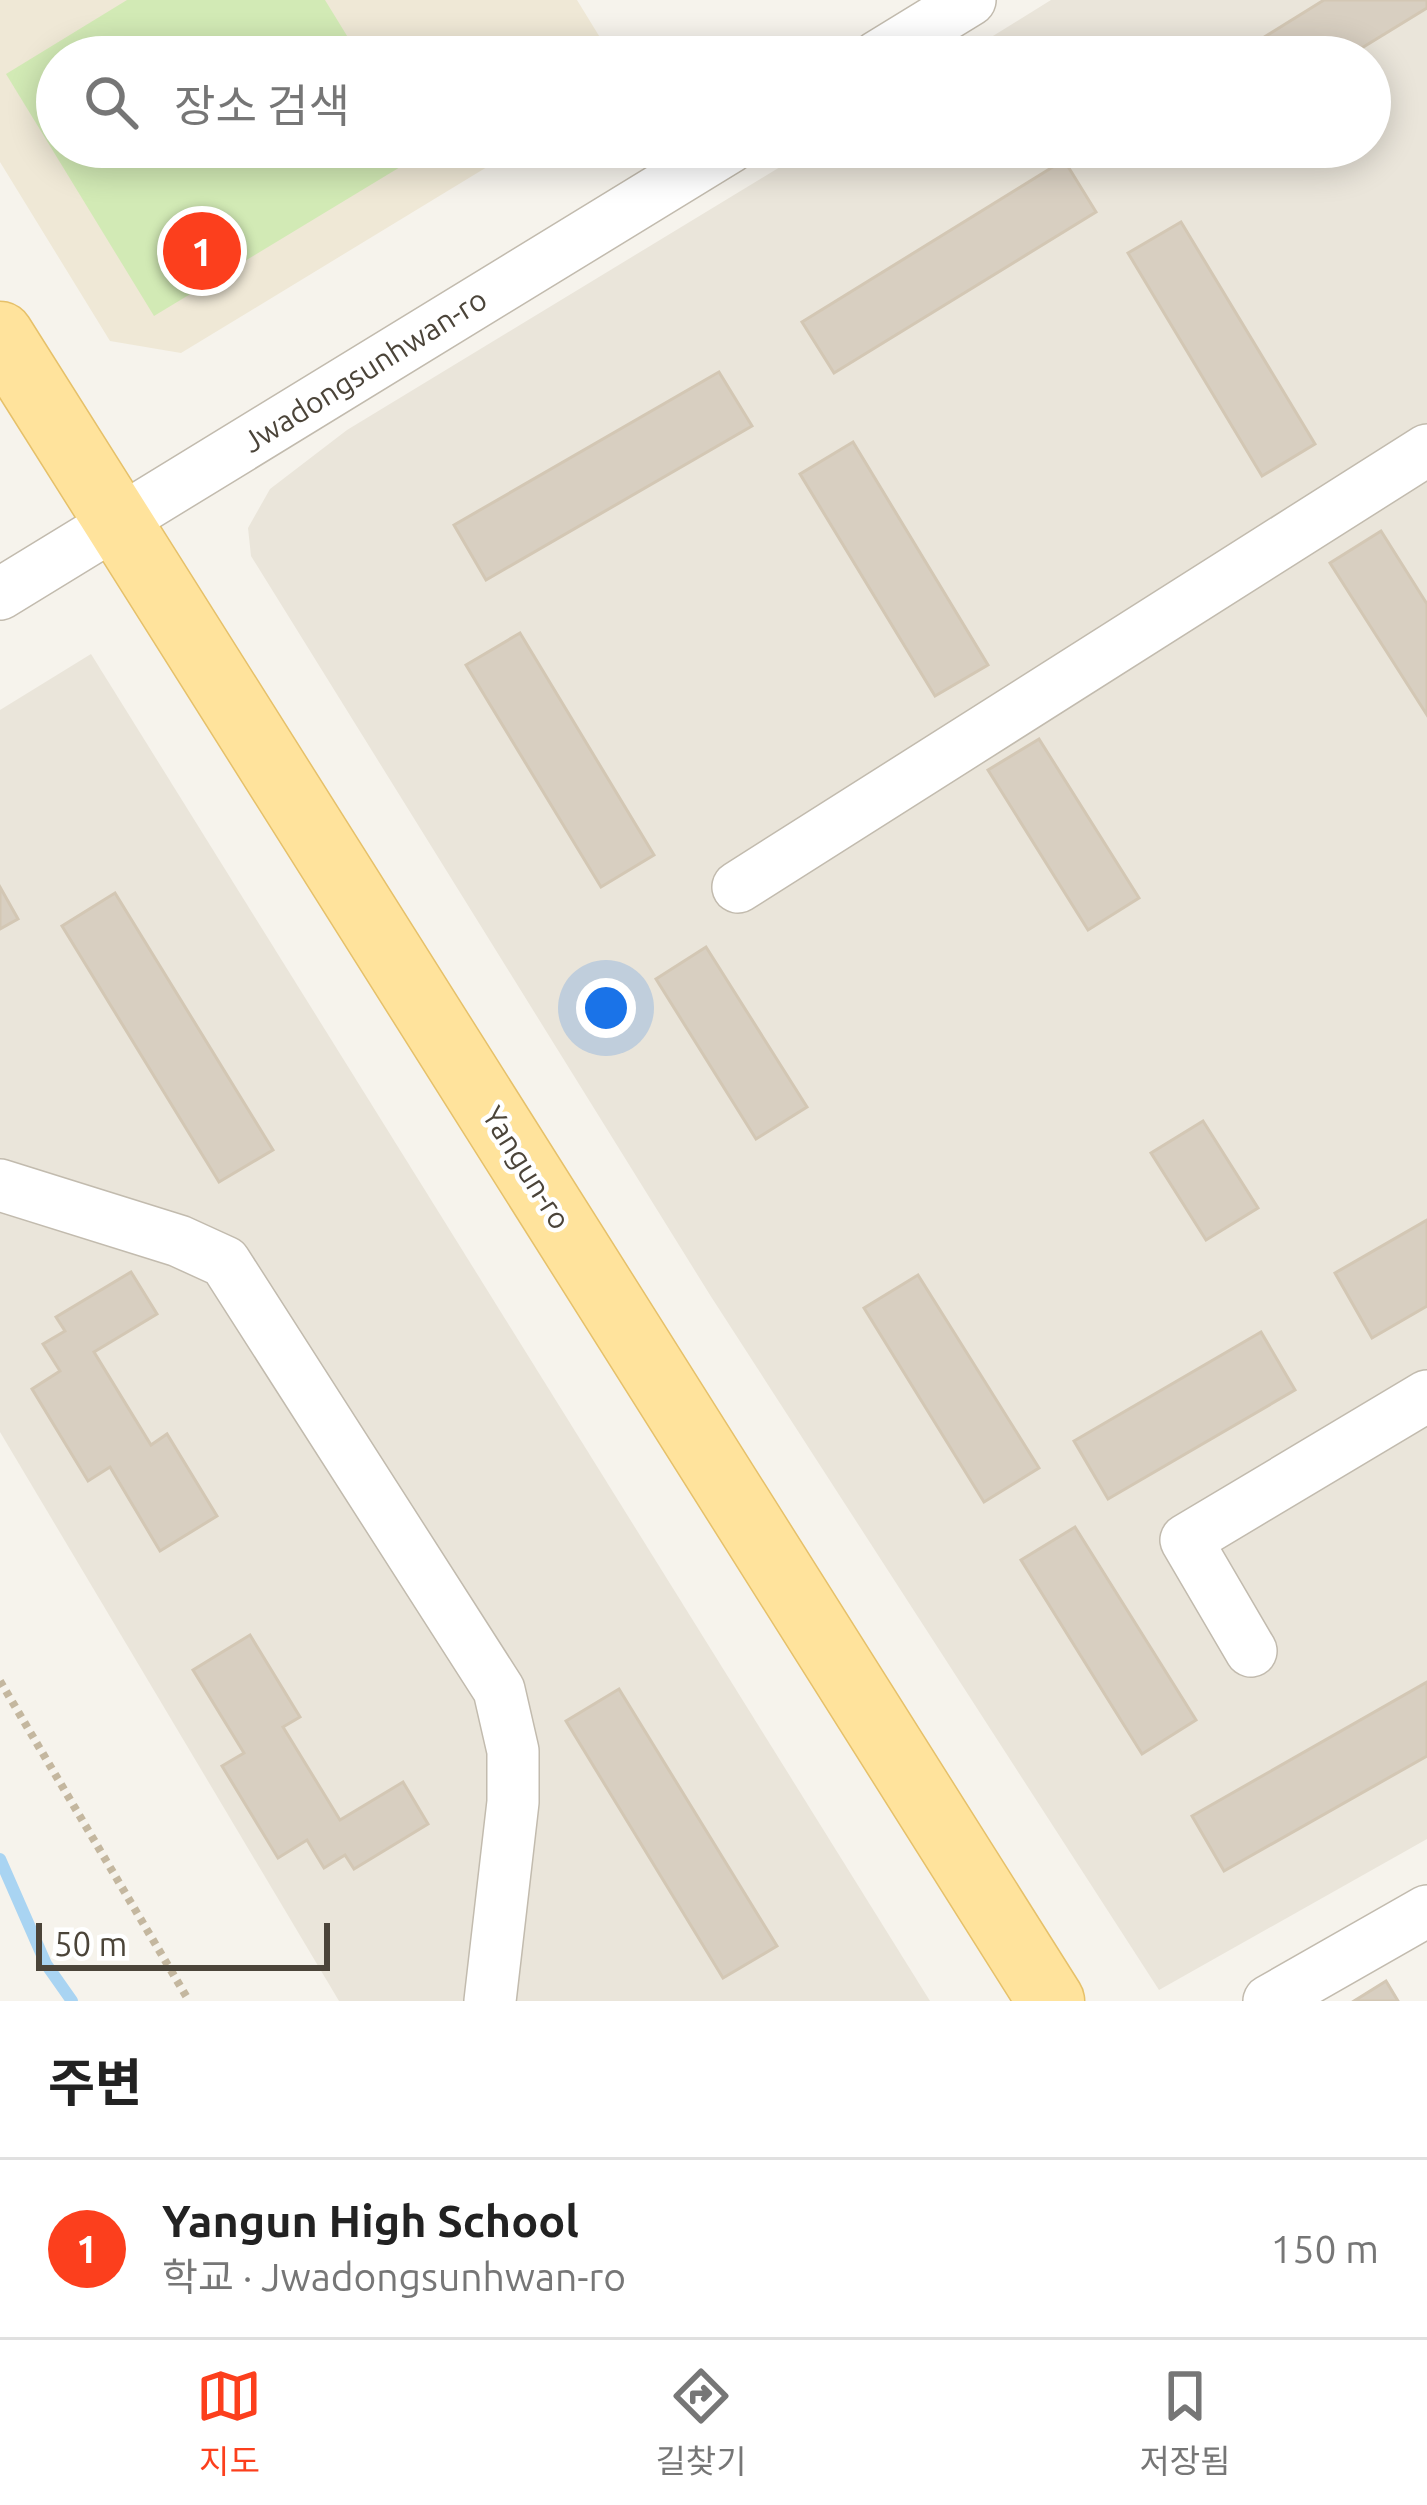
<!DOCTYPE html>
<html lang="ko">
<meta charset="utf-8">
<style>
:root{--surface:#fff;--page:#f6f6f6;--text:#222;--muted:#767676;--line:#e0e0e0;--accent:#fc3f1d}
body{margin:0;font-family:Ubuntu,"Noto Sans KR",sans-serif;background:var(--page);color:var(--text)}
.scale{position:absolute;left:36px;bottom:30px;width:294px;box-sizing:border-box;padding-left:12px;border:6px solid #4b4439;border-top:0;font-size:33px;line-height:42px;white-space:nowrap;color:#4b4439;-webkit-text-stroke:9px #fff;paint-order:stroke}
.you{position:absolute;left:606px;top:1008px;width:42px;height:42px;margin:-30px;border:9px solid #fff;border-radius:50%;background:#1a73e8;box-shadow:0 0 0 18px #1a73e833}
.badge{display:grid;place-items:center;width:78px;height:78px;border-radius:50%;background:var(--accent);color:#fff;font-size:39px;font-weight:700}
.pin{position:absolute;translate:-50% -50%;border:6px solid #fff;box-shadow:0 3px 12px #0006}
.list{margin:0;padding:0;list-style:none}
h2{display:flex;justify-content:space-between;align-items:center;height:156px;margin:0;padding:0 48px;font-size:51px}
h2 small{font-size:39px;font-weight:400;color:var(--muted)}
.list li{display:grid;grid-template-columns:78px 1fr auto;gap:36px;align-items:center;box-sizing:border-box;height:180px;padding:0 48px;border-top:3px solid var(--line)}
.list b{display:block;font-size:45px;white-space:nowrap}
.list p{margin:0;font-size:39px;white-space:nowrap;color:var(--muted)}
.list em{font-size:39px;font-style:normal;color:var(--muted)}
.icon{flex:none;width:66px;height:66px;fill:none;stroke:currentColor;stroke-width:2;stroke-linecap:round;stroke-linejoin:round}
.map{position:relative;flex:none;width:1427px;height:2001px;overflow:hidden}
.search{position:absolute;background:var(--surface);box-shadow:0 6px 30px #0003;left:36px;right:36px;top:36px;height:132px;display:flex;align-items:center;gap:30px;box-sizing:border-box;padding:0 42px;border-radius:66px;color:var(--muted);font-size:45px}
.sheet{height:336px;background:var(--surface)}
nav{display:flex;justify-content:space-around;align-items:center;box-sizing:border-box;height:168px;border-top:3px solid var(--line);background:var(--surface);font-size:33px;color:var(--muted)}
nav a{display:grid;justify-items:center;gap:6px}
nav .on{color:var(--accent)}
.map>svg:first-child{display:block}
.residential{fill:#eae5da}
.education{fill:#efe8d6}
.green{fill:#d2eab5}
.lines{fill:none;stroke-linecap:round;stroke-linejoin:round}
.stream{stroke:#a9d4f2;stroke-width:12}
.building{fill:#d8cfc1;stroke:#d3c7b4;stroke-width:3}
.minor-casing{stroke:#c2bbae;stroke-width:54}
.major-casing{stroke:#e6c16a;stroke-width:69}
.path{stroke:#c4b79f;stroke-width:8;stroke-dasharray:6 6;stroke-linecap:butt}
.minor{stroke:#fff;stroke-width:51}
.major{stroke:#ffe39c;stroke-width:66}
.labels{text-anchor:middle;stroke-width:9;stroke-linejoin:round;paint-order:stroke}
.street-label{font-size:30px;fill:#4b4439;stroke:#fff}
</style>
<div class="map">
<svg width="1427" height="2001" viewBox="0 0 1427 2001">
<rect width="100%" height="100%" fill="#f6f3ec"/>
<g class="residential">
<path d="M1051 0H1427V1839L1159 1990 710 1295 251 556 248 528 270 489 347 430 813 147H1370V57H959Z"/>
<path d="M91 654 930 2001H339L0 1432V710Z"/>
</g>
<path class="education" d="M0 0H577L612 57H57V147H520L181 353 110 341 0 162Z"/>
<path class="green" d="M127 0H325L360 57H57V147H415L420 155 154 316 6 74Z"/>
<g class="lines">
<path class="stream" d="M0 1859 46 1964 72 2001"/>
</g>
<g class="building">
<path d="M1324 0H1427V8L1347 57H1232Z"/>
<path d="M1161 147H1200L1172 164Z"/>
<path d="M1064 160 1096 212 834 373 802 322Z"/>
<path d="M1181 222 1315 444 1262 476 1128 253Z"/>
<path d="M719 372 752 426 486 580 454 525Z"/>
<path d="M853 442 988 665 935 696 800 474Z"/>
<path d="M1381 531 1427 604V715L1330 563Z"/>
<path d="M520 633 654 855 601 887 466 665Z"/>
<path d="M1039 739 1139 898 1088 930 988 770Z"/>
<path d="M0 887 18 919 0 929Z"/>
<path d="M115 893 273 1150 219 1182 62 926Z"/>
<path d="M706 947 807 1107 756 1139 656 979Z"/>
<path d="M1203 1121 1258 1208 1206 1240 1151 1153Z"/>
<path d="M1427 1220V1306L1372 1338 1335 1273Z"/>
<path d="M131 1272 157 1314 94 1352 151 1445 167 1434 217 1516 160 1551 110 1467 88 1481 32 1389 60 1371 43 1344 65 1331 56 1317Z"/>
<path d="M918 1275 1039 1468 984 1502 864 1308Z"/>
<path d="M1261 1332 1295 1390 1108 1499 1074 1441Z"/>
<path d="M1075 1527 1196 1720 1142 1754 1021 1560Z"/>
<path d="M250 1635 300 1717 283 1727 340 1820 403 1782 428 1824 354 1869 345 1855 324 1868 307 1840 278 1858 222 1766 244 1753 193 1670Z"/>
<path d="M1427 1682V1756L1224 1871 1192 1816Z"/>
<path d="M619 1689 777 1946 723 1978 566 1721Z"/>
<path d="M1386 1981 1398 2001H1354Z"/>
</g>
<g class="lines">
<defs>
<g id="minor">
<path d="M877 57 970 0"/>
<path d="M0 594 730 147"/>
<path d="M738 887 1427 450"/>
<path d="M0 1185 179 1241 225 1262 499 1690 513 1751V1802L490 2001"/>
<path d="M1251 1651 1186 1540 1427 1396"/>
<path d="M1269 2001 1427 1911"/>
</g>
<path id="major" d="M0 335 1051 2001"/>
</defs>
<use href="#minor" class="minor-casing"/>
<use href="#major" class="major-casing"/>
<path class="path" d="M0 1681 189 2001"/>
<use href="#minor" class="minor"/>
<use href="#major" class="major"/>
</g>
<g class="labels">
<g class="street-label">
<text transform="translate(365 371) rotate(-32)" y="10">Jwadongsunhwan-ro</text>
<text transform="translate(526 1168) rotate(58)" y="10">Yangun-ro</text>
</g>
</g>
</svg>
<div class="scale">50 m</div>
<div class="you"></div>
<div class="pin badge" style="left:202px;top:251px">1</div>
<div class="search"><svg class="icon" aria-label="search" viewBox="0 0 24 24"><circle cx="10" cy="10" r="6"/><path d="M15 15l6 6"/></svg>장소 검색</div>
</div>
<section class="sheet">
<h2>주변<small></small></h2>
<ul class="list">
<li><span class="badge">1</span><div><b>Yangun High School</b><p>학교 · Jwadongsunhwan-ro</p></div><em>150 m</em></li>
</ul>
</section>
<nav>
<a class="on"><svg class="icon" aria-label="map" viewBox="0 0 24 24"><path d="M3 6l6-2 6 2 6-2v14l-6 2-6-2-6 2zM9 4v14M15 6v14"/></svg>지도</a>
<a><svg class="icon" aria-label="directions" viewBox="0 0 24 24"><path d="M12 3l9 9-9 9-9-9zM9 14v-3h6M13 9l2 2-2 2"/></svg>길찾기</a>
<a><svg class="icon" aria-label="saved" viewBox="0 0 24 24"><path d="M7 4h10v16l-5-4-5 4z"/></svg>저장됨</a>
</nav>
